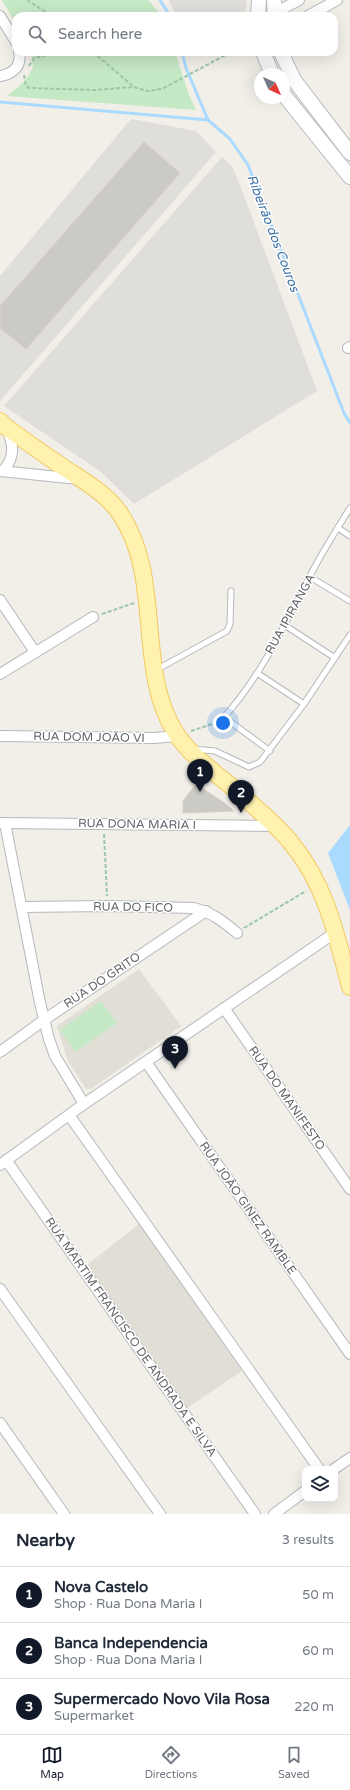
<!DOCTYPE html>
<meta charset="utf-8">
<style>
:root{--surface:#fff;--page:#f6f6f7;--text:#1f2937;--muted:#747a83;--line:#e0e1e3;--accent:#111827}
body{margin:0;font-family:"Varela Round",sans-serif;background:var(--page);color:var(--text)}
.controls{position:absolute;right:12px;bottom:12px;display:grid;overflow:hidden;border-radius:8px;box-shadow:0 4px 16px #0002}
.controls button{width:36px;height:36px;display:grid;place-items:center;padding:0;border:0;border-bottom:1px solid var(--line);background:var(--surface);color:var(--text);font:20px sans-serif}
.compass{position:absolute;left:254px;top:68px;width:36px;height:36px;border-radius:50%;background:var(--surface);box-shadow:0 4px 16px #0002;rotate:135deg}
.you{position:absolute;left:223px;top:723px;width:14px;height:14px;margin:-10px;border:3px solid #fff;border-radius:50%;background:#1a73e8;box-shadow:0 0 0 6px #1a73e833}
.badge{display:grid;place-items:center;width:26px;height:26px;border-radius:50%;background:var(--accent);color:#fff;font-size:13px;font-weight:700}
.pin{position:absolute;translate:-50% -33px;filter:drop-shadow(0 1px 2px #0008)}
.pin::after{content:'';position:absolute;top:21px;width:14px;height:12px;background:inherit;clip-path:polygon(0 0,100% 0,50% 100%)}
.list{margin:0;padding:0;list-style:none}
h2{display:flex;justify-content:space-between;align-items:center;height:52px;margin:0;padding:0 16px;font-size:17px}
h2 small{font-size:13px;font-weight:400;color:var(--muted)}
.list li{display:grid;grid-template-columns:26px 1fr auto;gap:12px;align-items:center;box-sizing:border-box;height:56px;padding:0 16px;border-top:1px solid var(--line)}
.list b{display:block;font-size:15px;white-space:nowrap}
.list p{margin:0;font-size:13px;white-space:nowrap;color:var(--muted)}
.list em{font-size:13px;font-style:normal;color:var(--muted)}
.icon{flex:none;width:22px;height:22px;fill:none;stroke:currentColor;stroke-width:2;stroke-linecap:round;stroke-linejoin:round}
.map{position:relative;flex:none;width:350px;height:1514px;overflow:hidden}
.search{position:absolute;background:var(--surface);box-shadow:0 4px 16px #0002;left:12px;right:12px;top:12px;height:44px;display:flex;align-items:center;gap:10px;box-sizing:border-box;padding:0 14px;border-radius:12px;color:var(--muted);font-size:15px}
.sheet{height:220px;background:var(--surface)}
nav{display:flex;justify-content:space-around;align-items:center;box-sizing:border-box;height:56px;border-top:1px solid var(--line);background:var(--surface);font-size:11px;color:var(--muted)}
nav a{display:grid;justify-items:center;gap:2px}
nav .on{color:var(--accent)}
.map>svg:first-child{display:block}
.industrial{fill:#e0deda}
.education{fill:#e1ded6}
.green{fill:#c5e8c5}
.water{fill:#aadaff}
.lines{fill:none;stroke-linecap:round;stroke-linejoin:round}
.stream{stroke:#aadaff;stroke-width:3}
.building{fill:#cccac5;stroke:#d6d1c6}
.lane-casing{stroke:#b5b8bc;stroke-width:7}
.street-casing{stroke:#b5b8bc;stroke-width:12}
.secondary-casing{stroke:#b6babf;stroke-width:16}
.primary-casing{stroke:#f2c960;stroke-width:18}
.path{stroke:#9cc7a9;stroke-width:2;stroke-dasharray:4 2;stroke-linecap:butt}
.lane{stroke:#fff;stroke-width:5}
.street{stroke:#fff;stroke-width:10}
.secondary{stroke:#fff;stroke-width:14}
.primary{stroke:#fff2af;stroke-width:16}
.labels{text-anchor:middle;stroke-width:3;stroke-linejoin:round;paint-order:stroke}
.street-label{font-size:12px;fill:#5f6368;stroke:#fff}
.water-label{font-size:13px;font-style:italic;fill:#4174aa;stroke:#fff}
</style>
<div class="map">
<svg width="350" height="1514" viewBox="0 0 350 1514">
<rect width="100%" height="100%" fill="#f1efe8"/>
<g class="industrial">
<path d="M169 0H247L245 16H176Z"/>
<path d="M131 119 196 131 216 152 0 401V276Z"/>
<path d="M222 157 232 166 238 180 317 391 134 504 101 472 4 406Z"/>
</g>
<g class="education">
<path d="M139 969 181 1026 91 1089H86L68 1061 57 1026Z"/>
<path d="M139 1224 242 1371 187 1408 87 1265Z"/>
</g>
<g class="green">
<path d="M2 0H148L162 16H16V24Z"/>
<path d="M31 52H175L189 95 196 110 7 96 25 81 33 68Z"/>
<path d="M101 1001 117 1023 75 1052 60 1030Z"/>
</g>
<path class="water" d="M350 825V910L328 853Z"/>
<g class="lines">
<g class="stream">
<path d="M160 0 170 16"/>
<path d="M182 52 186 68 208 120 230 139 248 165 344 413 350 423"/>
<path d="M0 102 208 120"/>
</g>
</g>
<g class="building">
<path d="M144 142 180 173 26 349 0 328V306Z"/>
<path d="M196 784 226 804 234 811 183 813V801Z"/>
</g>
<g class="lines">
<defs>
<g id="lane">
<path d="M338 528 350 536"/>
<path d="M310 577 350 601"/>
<path d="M286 626 335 658"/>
<path d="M156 670 227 631 230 624 231 591"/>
<path d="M257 673 304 704"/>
<path d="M193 749 215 751 249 767 260 762 304 704 350 635"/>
<path d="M270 751 224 717C265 672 289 614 318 561 328 543 339 526 350 508"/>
</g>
<g id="street">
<path d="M0 16 16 42"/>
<path d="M269 16 299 0"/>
<path d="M308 16 337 0"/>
<path d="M0 76C13 74 22 66 19 52"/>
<path d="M348 348 350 347"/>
<path d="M0 471 78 479"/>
<path d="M3 471C15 457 14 446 7 429"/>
<path d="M0 600 35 652"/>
<path d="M0 674 93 617"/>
<path d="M0 736 154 738 177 736"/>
<path d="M0 823 274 826"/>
<path d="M5 823 40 1003 49 1039 55 1056 84 1104"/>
<path d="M22 907 108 906 193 908C211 912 223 921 237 933"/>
<path d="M224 1008 350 1189"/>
<path d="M0 1052 44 1020 206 911"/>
<path d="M146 1062 350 1354"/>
<path d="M69 1115 319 1469"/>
<path d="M6 1160 255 1514"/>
<path d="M0 1165 84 1104 336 932"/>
<path d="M0 1289 160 1514"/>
<path d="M0 1423 64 1514"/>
<path d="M334 1469 350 1458"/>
<path d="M274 1514 305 1491"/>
</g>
<g id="secondary">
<path d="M274 0 275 16"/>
<path d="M258 16 259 0"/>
<path d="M263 52 272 74"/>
<path d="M281 52 294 80 350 153"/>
<path d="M284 95 350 177"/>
</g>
<path id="primary" d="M0 421 6 427C24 440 42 453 60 465 80 479 105 492 119 512 165 578 134 670 177 735 194 760 223 778 245 798 261 813 279 827 292 844 326 885 337 937 350 987"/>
</defs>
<use href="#lane" class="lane-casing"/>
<use href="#street" class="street-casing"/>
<use href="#secondary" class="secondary-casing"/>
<use href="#primary" class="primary-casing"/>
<g class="path">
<path d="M27 0 52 16"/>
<path d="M67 52H68"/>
<path d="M93 52 134 87 147 91 162 89 231 52"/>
<path d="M29 66 34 58 44 56 50 52"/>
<path d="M24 75 26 86 29 88 95 90 133 87"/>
<path d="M102 614 134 603"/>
<path d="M191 731 218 722"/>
<path d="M104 834 107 896"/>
<path d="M244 928 306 891"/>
</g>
<use href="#lane" class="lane"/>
<use href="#street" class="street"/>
<use href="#secondary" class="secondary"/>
<use href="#primary" class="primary"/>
</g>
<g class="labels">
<g class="street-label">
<text transform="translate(290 614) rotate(-61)" y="4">RUA IPIRANGA</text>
<text transform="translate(89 737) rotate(1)" y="4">RUA DOM JOÃO VI</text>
<text transform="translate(137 824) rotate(1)" y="4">RUA DONA MARIA I</text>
<text transform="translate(133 907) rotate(1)" y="4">RUA DO FICO</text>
<text transform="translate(102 980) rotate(-34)" y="4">RUA DO GRITO</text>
<text transform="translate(287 1098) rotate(55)" y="4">RUA DO MANIFESTO</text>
<text transform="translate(248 1208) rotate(55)" y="4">RUA JOÃO GINEZ RAMBLE</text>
<text transform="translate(131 1337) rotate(55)" y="4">RUA MARTIM FRANCISCO DE ANDRADA E SILVA</text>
</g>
<g class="water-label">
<text transform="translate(274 233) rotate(69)" y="5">Ribeirão dos Couros</text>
</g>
</g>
</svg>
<div class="controls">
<button><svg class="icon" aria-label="layers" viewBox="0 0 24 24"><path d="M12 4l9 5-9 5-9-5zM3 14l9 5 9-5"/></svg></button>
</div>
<svg class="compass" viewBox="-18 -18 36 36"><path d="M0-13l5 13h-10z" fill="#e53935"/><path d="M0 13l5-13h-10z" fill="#747a83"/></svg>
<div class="you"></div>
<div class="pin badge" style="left:200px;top:792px">1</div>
<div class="pin badge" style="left:241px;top:813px">2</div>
<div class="pin badge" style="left:175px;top:1069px">3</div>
<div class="search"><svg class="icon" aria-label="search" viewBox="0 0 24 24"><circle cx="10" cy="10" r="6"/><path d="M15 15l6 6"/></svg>Search here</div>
</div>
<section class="sheet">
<h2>Nearby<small>3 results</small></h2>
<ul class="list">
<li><span class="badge">1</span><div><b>Nova Castelo</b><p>Shop · Rua Dona Maria I</p></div><em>50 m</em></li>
<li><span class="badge">2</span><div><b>Banca Independencia</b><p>Shop · Rua Dona Maria I</p></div><em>60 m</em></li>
<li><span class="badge">3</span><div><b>Supermercado Novo Vila Rosa</b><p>Supermarket</p></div><em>220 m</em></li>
</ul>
</section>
<nav>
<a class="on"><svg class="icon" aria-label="map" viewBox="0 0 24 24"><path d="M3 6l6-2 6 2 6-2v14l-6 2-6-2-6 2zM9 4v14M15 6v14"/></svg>Map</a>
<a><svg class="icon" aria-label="directions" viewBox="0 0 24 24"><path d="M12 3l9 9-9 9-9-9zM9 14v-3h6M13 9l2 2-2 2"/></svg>Directions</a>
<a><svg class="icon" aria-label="saved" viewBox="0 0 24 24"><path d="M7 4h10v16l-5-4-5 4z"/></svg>Saved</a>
</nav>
